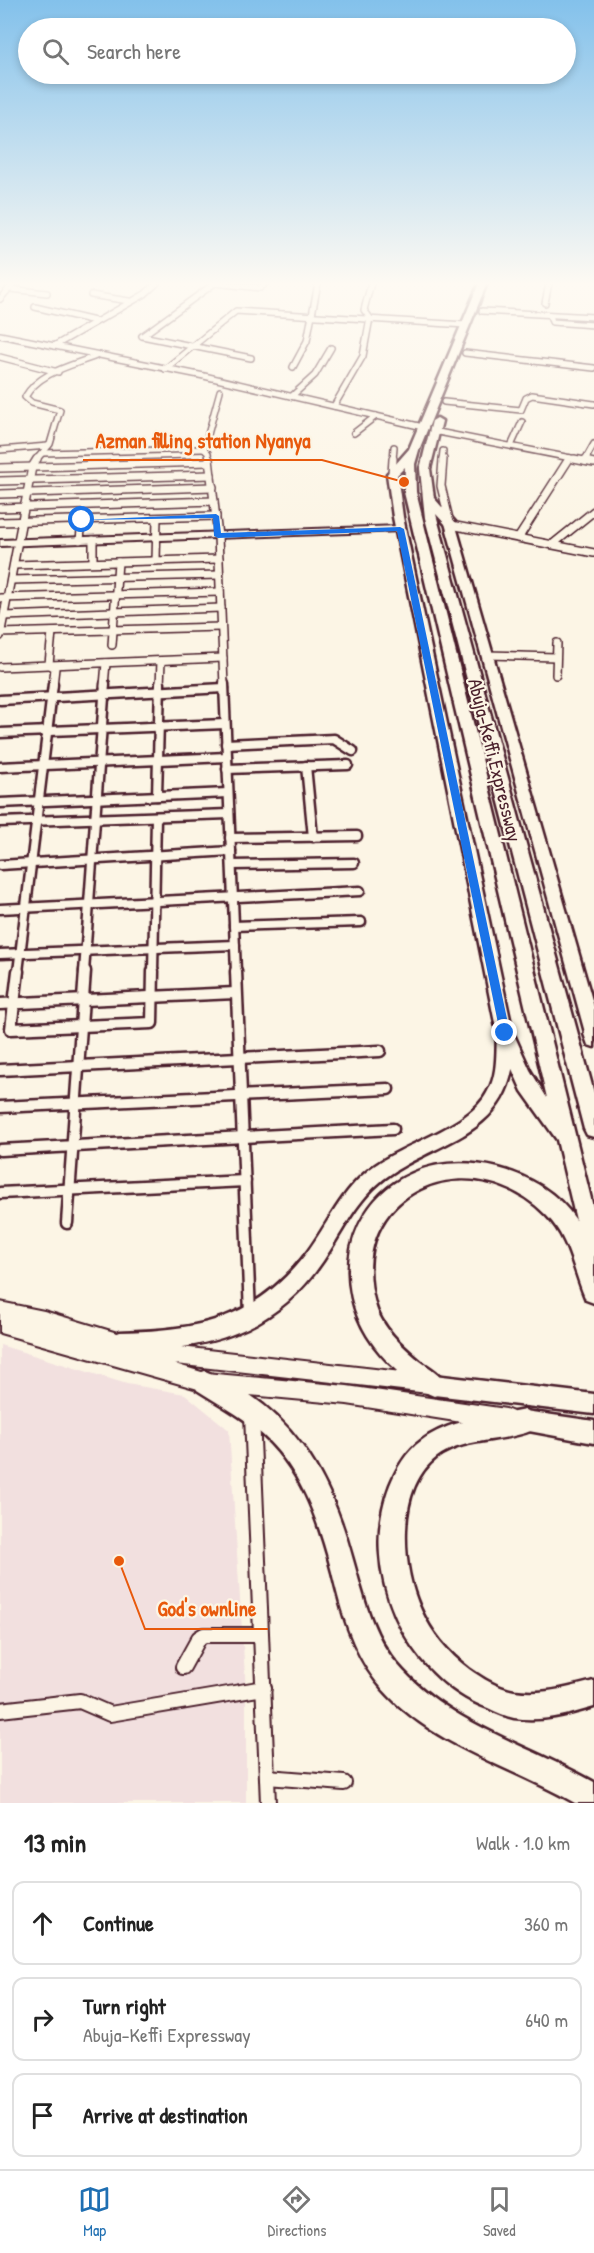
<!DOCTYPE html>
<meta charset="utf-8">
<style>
:root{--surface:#fff;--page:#f2f2f2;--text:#222;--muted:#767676;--line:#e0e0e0;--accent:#1f6fb2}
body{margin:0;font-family:"Patrick Hand",sans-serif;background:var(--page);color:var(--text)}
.stop{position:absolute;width:18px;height:18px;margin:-14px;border:4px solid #1a73e8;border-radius:50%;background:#fff}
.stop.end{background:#1a73e8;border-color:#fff;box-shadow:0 2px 6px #0008}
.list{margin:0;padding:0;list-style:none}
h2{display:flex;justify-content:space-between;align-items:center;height:78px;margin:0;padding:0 24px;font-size:26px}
h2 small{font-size:20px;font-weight:400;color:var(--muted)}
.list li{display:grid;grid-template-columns:39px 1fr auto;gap:18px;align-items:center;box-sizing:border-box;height:84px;margin:0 12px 12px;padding:0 12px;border:2px solid var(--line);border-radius:12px}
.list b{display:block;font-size:22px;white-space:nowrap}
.list p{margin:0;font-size:20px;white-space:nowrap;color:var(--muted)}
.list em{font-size:20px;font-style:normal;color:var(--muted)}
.icon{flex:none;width:33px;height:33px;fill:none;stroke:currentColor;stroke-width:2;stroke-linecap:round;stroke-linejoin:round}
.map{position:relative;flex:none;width:594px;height:1803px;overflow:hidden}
.search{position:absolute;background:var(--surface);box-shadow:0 3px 9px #0003;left:18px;right:18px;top:18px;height:66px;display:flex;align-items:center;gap:15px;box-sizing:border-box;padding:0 21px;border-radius:33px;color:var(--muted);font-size:22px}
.sheet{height:366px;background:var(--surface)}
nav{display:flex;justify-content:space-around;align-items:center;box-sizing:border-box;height:84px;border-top:2px solid var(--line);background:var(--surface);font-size:16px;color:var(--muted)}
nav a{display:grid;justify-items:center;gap:3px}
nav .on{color:var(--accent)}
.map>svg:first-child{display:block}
.built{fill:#f2e0df}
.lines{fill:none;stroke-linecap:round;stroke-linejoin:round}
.street-far4-casing{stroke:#4a1f2b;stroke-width:8}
.street-far3-casing{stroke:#4a1f2b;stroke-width:10}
.street-far2-casing{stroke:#4a1f2b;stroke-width:13}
.street-far1-casing{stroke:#4a1f2b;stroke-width:15}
.street-casing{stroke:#4a1f2b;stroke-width:18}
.secondary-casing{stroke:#4a1f2b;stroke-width:4}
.primary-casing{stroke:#4a1f2b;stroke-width:5}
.highway-casing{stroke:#4a1f2b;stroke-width:5}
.street-far4{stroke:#fcf5e5;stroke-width:5}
.street-far3{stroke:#fcf5e5;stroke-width:7}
.street-far2{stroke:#fcf5e5;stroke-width:8}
.street-far1{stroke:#fcf5e5;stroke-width:10}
.street{stroke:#fcf5e5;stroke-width:14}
.secondary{fill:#fcf5e5;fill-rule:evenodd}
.primary{fill:#fcf5e5;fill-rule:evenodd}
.highway{fill:#fcf5e5;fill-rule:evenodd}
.route{fill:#1a73e8}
.labels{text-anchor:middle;stroke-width:4.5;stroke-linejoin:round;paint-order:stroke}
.street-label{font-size:20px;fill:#4a1f2b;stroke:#fcf5e5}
.leader{fill:none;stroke:#e8590c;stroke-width:2}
.callout-dot{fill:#e8590c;stroke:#fcf5e5;stroke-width:2}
.callout-label{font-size:21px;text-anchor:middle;font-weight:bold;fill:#e8590c;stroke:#fcf5e5;stroke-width:4.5;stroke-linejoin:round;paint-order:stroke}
</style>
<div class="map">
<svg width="594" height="1803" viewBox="0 0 594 1803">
<rect width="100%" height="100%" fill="#fcf5e5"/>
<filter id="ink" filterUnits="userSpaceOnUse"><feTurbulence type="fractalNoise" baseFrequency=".0167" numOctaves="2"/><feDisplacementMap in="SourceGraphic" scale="12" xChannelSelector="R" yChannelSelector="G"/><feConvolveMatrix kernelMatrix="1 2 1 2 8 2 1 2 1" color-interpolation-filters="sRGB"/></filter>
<g filter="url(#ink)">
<path class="built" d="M0 1345 127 1384 185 1394 229 1430 246 1691V1803H0Z"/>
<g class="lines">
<defs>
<g id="street-far4">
<path d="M215 283 142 336 251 358"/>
<path d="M215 283 260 288 266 283"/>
<path d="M10 289 47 293"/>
<path d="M91 295 129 301"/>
<path d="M0 299 14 283"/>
<path d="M545 303 549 283"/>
<path d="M35 307 95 321"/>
<path d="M482 311 594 317"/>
<path d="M550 315 552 322 594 325"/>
<path d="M0 335 204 376 423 427"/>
<path d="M54 346 145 294 157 283"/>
<path d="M465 353 594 368"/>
<path d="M0 357 58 372"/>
<path d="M293 367 307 341 318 283"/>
<path d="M165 369 236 311 466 325"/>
<path d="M292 396 315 375 331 348"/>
<path d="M444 402 521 410 526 398 532 395 594 404"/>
<path d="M334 406 363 356 370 318 364 310 371 283"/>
<path d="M433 431 581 460"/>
<path d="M354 433 376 416"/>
<path d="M511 446 522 422"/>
<path d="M204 449 208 453 209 460"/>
<path d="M204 449 220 391"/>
<path d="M0 450 48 446"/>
<path d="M43 453 204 449"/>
<path d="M36 460 50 444 60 410 32 403 25 397C39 372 71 366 96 356"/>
<path d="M393 460 394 447"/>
<path d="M442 460 443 451"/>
<path d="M568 460 570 458"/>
<path d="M585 460 594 444"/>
</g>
<g id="street-far3">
<path d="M209 459 218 536 224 686"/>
<path d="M443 459 441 486 450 523"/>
<path d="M574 459 594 463"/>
<path d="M585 461 586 459"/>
<path d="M0 468 209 462"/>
<path d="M392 474 393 459"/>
<path d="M0 481 211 475"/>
<path d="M0 494 213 487"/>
<path d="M0 508 214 501"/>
<path d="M0 522 216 516"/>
<path d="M451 525 594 553"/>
<path d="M519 537 569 459"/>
<path d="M80 540 82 520"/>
<path d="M93 540V562"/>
<path d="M553 544 594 511"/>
<path d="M156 561 157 518"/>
<path d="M14 565 219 559"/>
<path d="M11 580 219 575"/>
<path d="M0 598 220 592"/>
<path d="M4 616 221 608"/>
<path d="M52 632 49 664 55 668 53 686"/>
<path d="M0 633 221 627"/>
<path d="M0 636 32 467 37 459"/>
<path d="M112 645 118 562"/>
<path d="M487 655 556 657"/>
<path d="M0 667 223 658"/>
<path d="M556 675 557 643"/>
<path d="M104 686 106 663"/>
<path d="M160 686 161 661"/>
</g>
<g id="street-far2">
<path d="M224 684 236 972"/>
<path d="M0 700 224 688"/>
<path d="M0 733 225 724"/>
<path d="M226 744 334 739 353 751"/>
<path d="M306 766 313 837"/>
<path d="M0 767 227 757"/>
<path d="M227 769 348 765"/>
<path d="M157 796 160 684"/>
<path d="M0 803 228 793"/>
<path d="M0 822 229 814"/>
<path d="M230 838 357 836"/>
<path d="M0 865 231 851"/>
<path d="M232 865 354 863"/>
<path d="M0 909 360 891"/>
<path d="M234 926 361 922"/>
<path d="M0 954 235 945"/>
<path d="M18 972 53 684"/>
<path d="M84 972 105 684"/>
<path d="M153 972 156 817"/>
</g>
<g id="street-far1">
<path d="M18 971 11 1029 152 1023 153 971"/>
<path d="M236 971 250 1314"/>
<path d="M0 1004 235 993"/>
<path d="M0 1070 380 1051"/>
<path d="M0 1107 388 1089"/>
<path d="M0 1150 393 1129"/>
<path d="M0 1193 245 1181"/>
<path d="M67 1223 85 971"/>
</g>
<g id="street">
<path d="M252 1415 268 1803"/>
<path d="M183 1667 199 1638 204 1635H261"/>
<path d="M0 1710 80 1701 110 1714 264 1688"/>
<path d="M267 1777 344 1783"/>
</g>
<g id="secondary">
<path d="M400 526 403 527V531L0 546V540Z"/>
<path d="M0 1302 44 1311 154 1344 428 1375 435 1377 437 1384 435 1391 428 1393 175 1364 205 1373 347 1386 506 1409 513 1412 516 1419 513 1426 506 1429 347 1404 205 1391 0 1333Z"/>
</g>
<g id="primary">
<path d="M392 471 397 474 403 517 513 1033C513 1045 514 1058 512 1070 498 1141 426 1143 379 1183 354 1204 341 1235 323 1261 273 1335 204 1350 120 1352L113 1349 110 1342 113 1335 120 1332C201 1330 257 1319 308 1251 327 1225 340 1195 364 1174 398 1143 469 1130 488 1091 498 1074 496 1052 497 1033L393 517 387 474Z"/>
<path d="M446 521 455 523 594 1007V1043L588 1041 586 1036 445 523Z"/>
<path d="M434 1375 594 1394V1414L434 1395 427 1392 424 1385 427 1378Z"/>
<path d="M525 1411 594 1421V1443L518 1429 514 1422 518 1415Z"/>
</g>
<g id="highway">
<path d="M479 283H487L419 450 415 464 416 492 594 1211V1303L586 1300C573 1270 570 1239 546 1215 471 1139 344 1191 375 1304 381 1327 402 1346 420 1361 429 1368 441 1373 445 1385L442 1393 434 1396C420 1391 408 1380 397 1370 297 1283 364 1135 498 1168 529 1176 558 1193 576 1220L557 1140 522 1091 496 1033 499 1028 505 1026 511 1028 530 1070 547 1098 404 492 405 467 396 476 387 474 409 449Z"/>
<path d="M437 418 442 421 430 469 434 498 456 523 446 525 436 514 437 518 594 1093V1137L587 1135 584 1129 425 518 420 469 432 421Z"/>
<path d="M593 1027H594V1047L588 1045 584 1034 587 1029Z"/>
<path d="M205 1371C291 1406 330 1474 353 1560 363 1595 372 1635 397 1664 448 1724 527 1744 594 1782V1803H575C509 1765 425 1744 376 1681 352 1650 341 1610 332 1572 318 1519 301 1467 257 1430 239 1414 217 1403 197 1390L194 1382 197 1374Z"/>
<path d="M525 1410 533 1414 537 1422 533 1430C503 1443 465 1437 437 1457 414 1475 407 1503 406 1530 404 1585 424 1635 469 1669 482 1678 497 1688 514 1691 542 1695 567 1688 594 1681V1707C567 1715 543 1722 514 1718 505 1716 496 1712 488 1708 405 1677 357 1569 390 1485 397 1468 406 1452 421 1441 450 1419 490 1417 525 1410Z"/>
</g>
</defs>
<use href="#street-far4" class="street-far4-casing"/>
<use href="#street-far3" class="street-far3-casing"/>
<use href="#street-far2" class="street-far2-casing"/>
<use href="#street-far1" class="street-far1-casing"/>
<use href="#street" class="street-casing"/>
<use href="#secondary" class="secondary-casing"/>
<use href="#primary" class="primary-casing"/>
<use href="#highway" class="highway-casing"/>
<use href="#street-far4" class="street-far4"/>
<use href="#street-far3" class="street-far3"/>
<use href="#street-far2" class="street-far2"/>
<use href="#street-far1" class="street-far1"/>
<use href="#street" class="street"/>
<use href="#secondary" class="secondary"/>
<use href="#primary" class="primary"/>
<use href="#highway" class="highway"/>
</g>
</g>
<linearGradient id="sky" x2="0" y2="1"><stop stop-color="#83c1eb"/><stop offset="0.53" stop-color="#fefaf3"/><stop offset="1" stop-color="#fefaf3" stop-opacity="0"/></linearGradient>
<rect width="594" height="535" fill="url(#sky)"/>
<path class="route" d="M216 514 219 516 221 533 400 527 404 529 510 1033 509 1036H501L500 1033 397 531 218 538 214 536 213 518 79 520Z"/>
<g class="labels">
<g class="street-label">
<text transform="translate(495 760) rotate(76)" y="7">Abuja-Keffi Expressway</text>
</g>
</g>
<path class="leader" d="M404 482L322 460H83M119 1561L145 1629H268"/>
<g class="callout-dot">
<circle cx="404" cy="482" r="6"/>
<circle cx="119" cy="1561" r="6"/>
</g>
<g class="callout-label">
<text x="203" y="448">Azman filling station Nyanya</text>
<text x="207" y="1616">God's ownline</text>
</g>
</svg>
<div class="stop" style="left:82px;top:520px"></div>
<div class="stop end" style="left:505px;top:1033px"></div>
<div class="search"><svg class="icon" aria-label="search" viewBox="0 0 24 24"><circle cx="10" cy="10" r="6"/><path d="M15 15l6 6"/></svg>Search here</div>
</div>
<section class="sheet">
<h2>13 min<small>Walk · 1.0 km</small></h2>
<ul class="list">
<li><svg class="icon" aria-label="ahead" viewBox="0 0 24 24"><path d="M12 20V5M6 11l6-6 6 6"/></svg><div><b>Continue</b></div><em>360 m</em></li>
<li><svg class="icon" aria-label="right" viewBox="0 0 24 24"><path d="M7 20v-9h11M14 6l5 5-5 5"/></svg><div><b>Turn right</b><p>Abuja-Keffi Expressway</p></div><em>640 m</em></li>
<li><svg class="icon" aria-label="arrive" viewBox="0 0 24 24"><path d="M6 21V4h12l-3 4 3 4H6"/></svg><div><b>Arrive at destination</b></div></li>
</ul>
</section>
<nav>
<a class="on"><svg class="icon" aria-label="map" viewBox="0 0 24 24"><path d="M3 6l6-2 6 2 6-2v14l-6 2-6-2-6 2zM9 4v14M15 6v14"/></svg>Map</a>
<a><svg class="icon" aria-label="directions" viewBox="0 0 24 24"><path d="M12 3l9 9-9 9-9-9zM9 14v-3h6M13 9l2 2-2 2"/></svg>Directions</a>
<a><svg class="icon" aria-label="saved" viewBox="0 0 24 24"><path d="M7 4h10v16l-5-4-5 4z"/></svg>Saved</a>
</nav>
